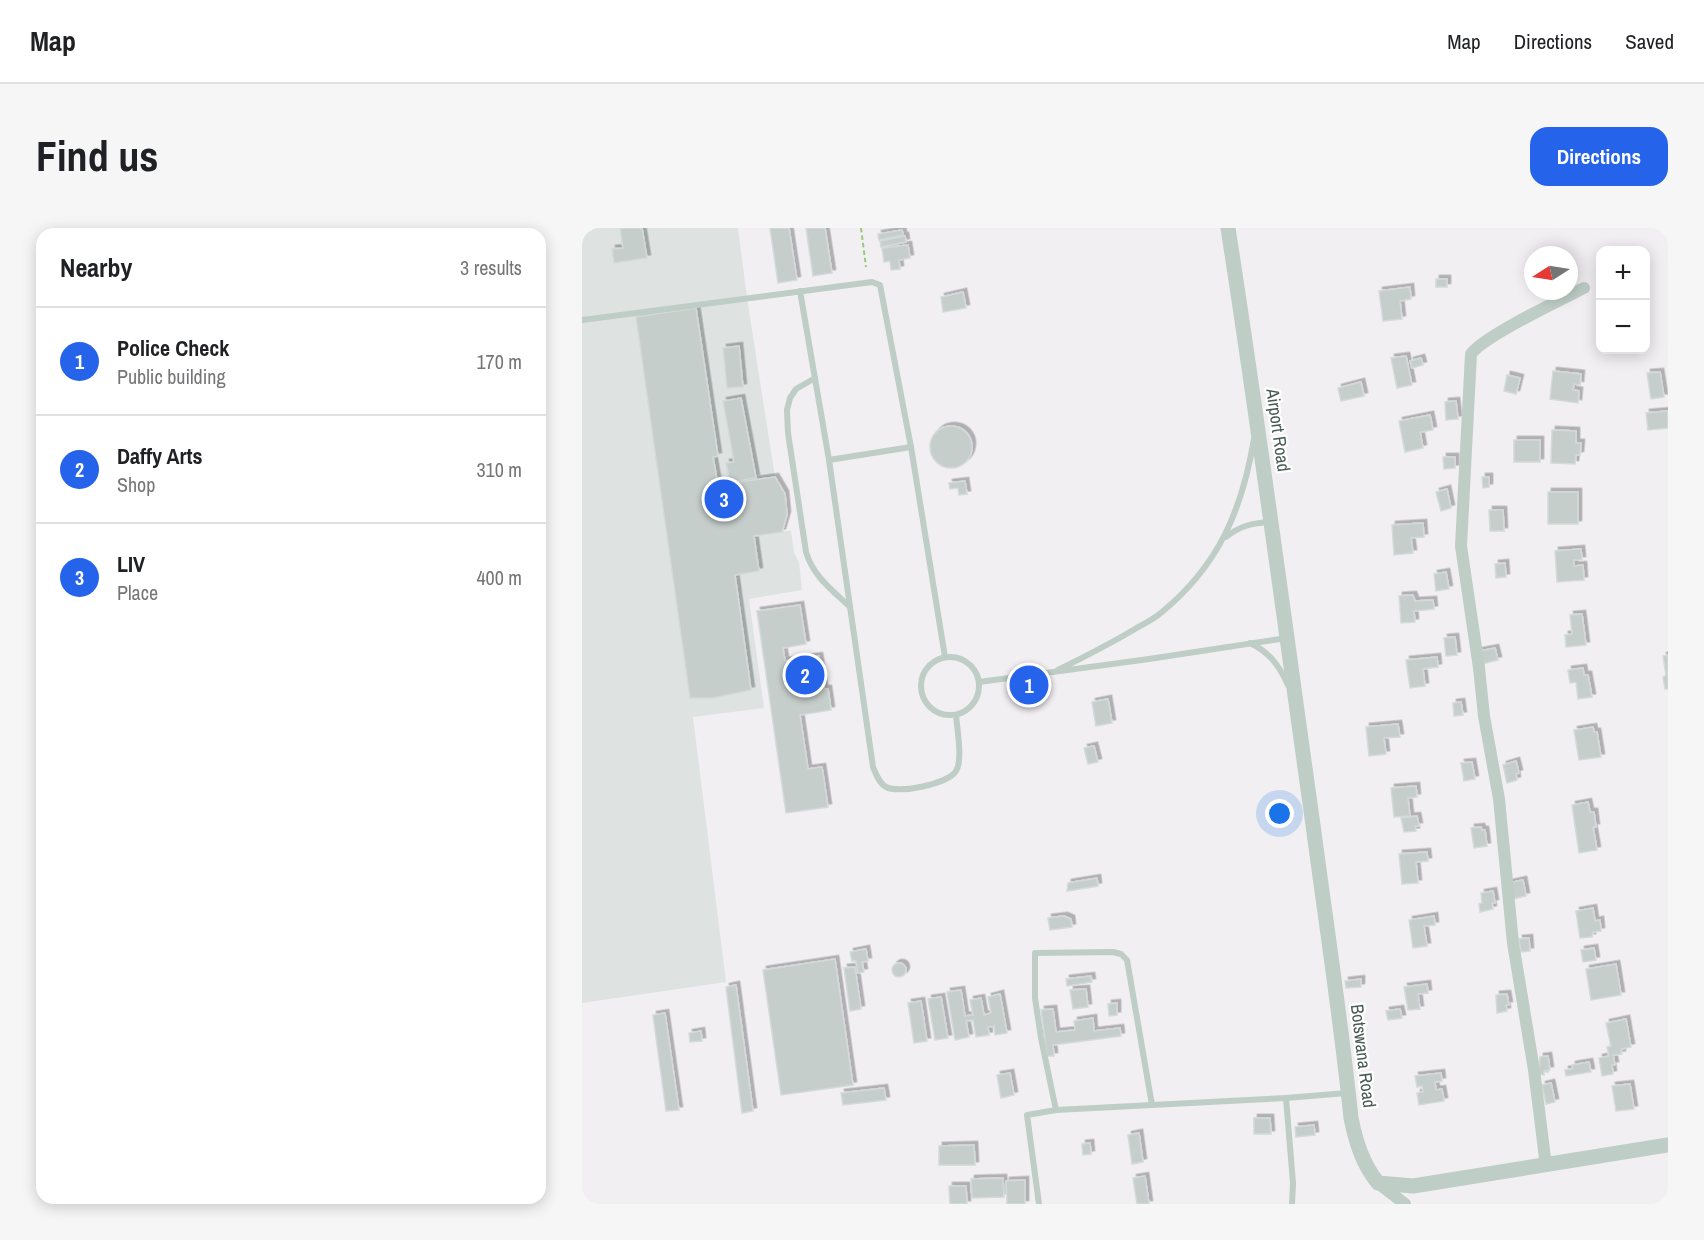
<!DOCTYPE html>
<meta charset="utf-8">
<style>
:root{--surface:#fff;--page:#f6f6f6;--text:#202124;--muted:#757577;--line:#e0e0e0;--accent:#2563eb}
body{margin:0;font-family:"Archivo Narrow",sans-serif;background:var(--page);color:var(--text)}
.controls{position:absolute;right:18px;top:18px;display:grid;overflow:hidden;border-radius:12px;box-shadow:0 3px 15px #0003}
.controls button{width:54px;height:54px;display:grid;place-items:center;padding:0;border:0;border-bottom:2px solid var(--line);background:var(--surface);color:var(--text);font:30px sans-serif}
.compass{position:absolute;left:942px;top:18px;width:54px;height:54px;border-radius:50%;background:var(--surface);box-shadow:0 3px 15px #0003;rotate:258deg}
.you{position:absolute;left:698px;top:586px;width:21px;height:21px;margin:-15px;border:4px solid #fff;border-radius:50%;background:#1a73e8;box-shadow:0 0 0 9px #1a73e833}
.badge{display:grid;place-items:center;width:39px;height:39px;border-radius:50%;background:var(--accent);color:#fff;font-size:20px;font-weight:700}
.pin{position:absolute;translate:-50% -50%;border:3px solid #fff;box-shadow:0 2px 6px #0006}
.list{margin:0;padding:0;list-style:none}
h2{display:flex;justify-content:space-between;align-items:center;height:78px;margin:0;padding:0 24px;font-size:26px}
h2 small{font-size:20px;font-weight:400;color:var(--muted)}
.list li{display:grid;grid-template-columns:39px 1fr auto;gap:18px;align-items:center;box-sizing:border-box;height:108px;padding:0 24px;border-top:2px solid var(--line)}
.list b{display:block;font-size:22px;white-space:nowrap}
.list p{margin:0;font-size:20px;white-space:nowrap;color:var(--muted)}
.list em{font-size:20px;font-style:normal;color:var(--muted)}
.map{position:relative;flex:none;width:1086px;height:976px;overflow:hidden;border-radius:18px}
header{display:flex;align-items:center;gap:36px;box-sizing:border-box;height:84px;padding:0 30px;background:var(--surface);border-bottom:2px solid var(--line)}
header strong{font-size:28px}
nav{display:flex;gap:33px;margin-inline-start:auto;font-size:21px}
.intro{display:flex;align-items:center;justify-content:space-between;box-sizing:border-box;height:144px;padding:0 36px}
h1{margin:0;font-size:42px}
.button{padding:15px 27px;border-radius:18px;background:var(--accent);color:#fff;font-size:21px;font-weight:700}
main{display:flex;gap:36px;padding:0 36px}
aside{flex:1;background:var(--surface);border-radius:18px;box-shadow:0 3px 15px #0003}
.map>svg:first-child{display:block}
.airport{fill:#dee3e2}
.building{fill:#c6cecc;stroke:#d3dad9;stroke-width:1.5;filter:url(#shadow)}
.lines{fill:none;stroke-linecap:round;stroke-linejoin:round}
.path{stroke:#99c77b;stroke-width:2;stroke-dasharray:4.5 3;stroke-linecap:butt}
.service{stroke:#becdc6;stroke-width:6}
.minor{stroke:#becdc6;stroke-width:12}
.tertiary{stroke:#becdc6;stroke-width:15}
.labels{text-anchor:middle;stroke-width:4.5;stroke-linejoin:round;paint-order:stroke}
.street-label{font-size:18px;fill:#485b53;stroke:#fff}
</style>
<header>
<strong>Map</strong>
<nav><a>Map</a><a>Directions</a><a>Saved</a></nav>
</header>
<div class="intro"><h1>Find us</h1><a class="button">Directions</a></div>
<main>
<aside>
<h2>Nearby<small>3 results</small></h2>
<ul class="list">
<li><span class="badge">1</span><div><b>Police Check</b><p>Public building</p></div><em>170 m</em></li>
<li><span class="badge">2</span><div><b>Daffy Arts</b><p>Shop</p></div><em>310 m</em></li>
<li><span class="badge">3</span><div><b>LIV</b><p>Place</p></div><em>400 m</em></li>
</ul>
</aside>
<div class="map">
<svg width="1086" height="976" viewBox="0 0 1086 976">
<defs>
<filter id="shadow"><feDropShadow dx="3.5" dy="-3.5" stdDeviation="0" flood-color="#0004"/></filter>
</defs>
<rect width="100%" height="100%" fill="#f1eff1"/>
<path class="airport" d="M0 0H156L165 70 193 249 203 266 205 276V287L201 303H209L212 325 217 334 220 362 167 371 182 480 111 489 144 754 0 775Z"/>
<g class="building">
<path d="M38 0H60L65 30 32 35 30 21 41 20Z"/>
<path d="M188 0H207L215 52 196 55Z"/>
<path d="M224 0H243L250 45 231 48Z"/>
<path d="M320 2 321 7 297 12 296 6Z"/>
<path d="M323 8 324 14 299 19 298 13Z"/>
<path d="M326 17 328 30 317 32 318 41 309 42 308 33 302 34 300 20Z"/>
<rect x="854" y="51" width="11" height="8"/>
<path d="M828 59 829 71 818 73 820 91 801 93 797 63Z"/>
<path d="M381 64 384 80 361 84 359 69Z"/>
<path d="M114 80 136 228 131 229 136 257 193 249 203 266 205 287 200 304 172 308 177 343 153 347 169 462 131 470H108L54 89Z"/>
<path d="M157 118 161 159 145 160 141 120Z"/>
<path d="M824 128 830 157 815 160 809 130Z"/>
<path d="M839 130 841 137 830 140 828 133Z"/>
<path d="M971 143 999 146 998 157 992 156 991 162 997 163 996 175 968 171Z"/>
<path d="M1078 144 1082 169 1069 171 1065 145Z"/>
<path d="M925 147 938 150 934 166 922 163Z"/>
<path d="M779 154 782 168 759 173 756 160Z"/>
<path d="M159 170 174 250 148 254 144 235 152 234 141 173Z"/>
<path d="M874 173 876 191 864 192 863 174Z"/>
<path d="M1086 183V200L1066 202 1064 185Z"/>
<path d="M848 187 851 202 838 204 841 220 823 224 817 193Z"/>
<circle cx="369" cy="219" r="21"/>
<path d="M970 202 994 203V215H999L998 227H994L993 236 969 235Z"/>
<rect x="932" y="212" width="26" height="22"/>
<path d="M861 229H873V240L862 241Z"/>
<path d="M900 249H907V259L901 260Z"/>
<path d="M383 253 385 266 377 267 376 260 368 261 367 255Z"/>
<path d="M865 261 869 280 859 283 854 264Z"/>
<rect x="966" y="264" width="30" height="32"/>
<path d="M907 282H921L922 303H908Z"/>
<path d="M841 295 842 309 829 310 831 325 812 327 810 297Z"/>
<path d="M999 321 1000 332H992V338L1001 337 1002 352 975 354 973 323Z"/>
<path d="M923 335 924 349 914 350 913 336Z"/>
<path d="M864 344 867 361 854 363 852 346Z"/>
<path d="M831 367 833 373 851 372 852 381 832 383 833 394 819 395 817 368Z"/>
<path d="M218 377 224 416 201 420 203 433 237 428 242 461H246L249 482 218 487 226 541 240 539 246 579 204 585 175 383Z"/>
<path d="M1000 386 1004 417 984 419 983 407 990 406 988 387Z"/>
<path d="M873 409 875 427 864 428 862 410Z"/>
<path d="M913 420 916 432 900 436 897 423Z"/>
<path d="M1086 427V461H1083L1081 449 1084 447 1081 428Z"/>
<path d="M855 429 856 439 841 441 843 458 828 460 824 432Z"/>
<path d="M1001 440 1002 447H1006L1010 469 996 471 994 454 988 455 986 442Z"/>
<path d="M526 471 530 495 514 498 510 474Z"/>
<path d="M879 474 881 487 872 488 871 475Z"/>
<path d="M816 496 818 509 802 510 804 526 787 528 784 499Z"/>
<path d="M1011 499 1012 504H1015L1019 529 997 532 992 502Z"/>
<path d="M512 518 516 534 506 536 502 520Z"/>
<path d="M934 533 937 545 934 546 935 552 925 555 921 537Z"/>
<path d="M890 534 893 551 882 553 879 535Z"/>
<path d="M834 558 835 569 826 570 828 588 812 589 809 560Z"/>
<path d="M1006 574 1008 584H1012L1014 599H1011L1015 622 997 625 990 577Z"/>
<path d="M835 588 837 598H833L834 603 822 604 819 590Z"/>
<path d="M899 599 900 602H903L905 618 892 620 889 600Z"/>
<path d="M845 624 846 633 834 634 836 655 820 656 817 626Z"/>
<path d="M515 650 516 658 485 663 486 655Z"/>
<path d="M941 652 944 668 930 671 927 655Z"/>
<path d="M911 663 913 675H910L911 681 898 684 897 676 900 675 899 665Z"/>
<path d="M1011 680 1013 693 1018 692 1019 703 1011 704 1010 709 998 710 994 683Z"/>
<path d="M482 688 489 691 490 699 468 702 466 690Z"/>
<path d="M852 688 853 697 842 698 845 718 831 720 827 692Z"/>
<path d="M947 710 948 723 939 724 937 711Z"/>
<path d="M1012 720 1014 732 1001 734 999 722Z"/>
<path d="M284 721 286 733 280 734 282 744 276 745 274 733H270L268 724Z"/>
<path d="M253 731 271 857 199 867 181 742Z"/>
<circle cx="317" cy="742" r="7"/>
<path d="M1034 736 1039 767 1009 772 1004 741Z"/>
<path d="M273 739 279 781 268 783 262 740Z"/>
<path d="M509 748 510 754 485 758 484 751Z"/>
<path d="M779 751V759L764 760 763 753Z"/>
<path d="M845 756 846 765 836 766 838 781 826 782 822 759Z"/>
<path d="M154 757 171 883 160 885 144 759Z"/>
<path d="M504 761 506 779 491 781 488 762Z"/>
<path d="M379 762 383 788 391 787 388 772 399 770 402 787 409 785 406 769 418 766 425 805 413 807 412 798 406 799 407 807 394 809 391 792 384 793 387 809 373 812 365 764Z"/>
<path d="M925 766 927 777H924L925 783 915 785 914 767Z"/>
<path d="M359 769 366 810 353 812 346 771Z"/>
<path d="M339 773 345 813 332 815 326 775Z"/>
<path d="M535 775V787L527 788 526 776Z"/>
<path d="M471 781 474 804 493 802 492 793 511 790 512 803 538 800 539 808 471 817 472 828H465L459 782Z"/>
<path d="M818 781 820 790 806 792 804 783Z"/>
<path d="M83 785 97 882 84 883 71 787Z"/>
<path d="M1044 791 1049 819 1039 821 1040 826 1031 827 1033 837H1030L1031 846 1020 848 1017 830 1027 828 1025 819 1029 818 1024 795Z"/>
<path d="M119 803 120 813 108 814 107 805Z"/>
<path d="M966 828 968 842 962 843V847L957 846 958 829Z"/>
<path d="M1007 834 1009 844 984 848 983 842 990 841V837Z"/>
<path d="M428 845 432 867 419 870 415 847Z"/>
<path d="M859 845 860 853 853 854 854 862 860 861 862 873 837 877 835 865 841 864 840 858 835 859 833 848Z"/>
<path d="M969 855 973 874 964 876 960 857Z"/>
<path d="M1048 856 1052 881 1034 883 1030 858Z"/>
<path d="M302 860 304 872 261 877 259 865Z"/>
<path d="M672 890H688L689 906H672Z"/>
<path d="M732 897 733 907 714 909 713 899Z"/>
<path d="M557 905 561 934 550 936 546 907Z"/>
<path d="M508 915 509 926 501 927 500 916Z"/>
<path d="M392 917 393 937H357V918Z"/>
<path d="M563 948 567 976H555L551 950Z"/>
<path d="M421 950 422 969 390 970 389 951Z"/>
<path d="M443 952V976H425L424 953Z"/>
<path d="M367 958H384L385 976H368Z"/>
</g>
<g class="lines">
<path class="path" d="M279 0 284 39"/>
<g class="service">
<path d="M0 1 1 0"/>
<path d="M218 63 247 232 291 539C294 546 297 555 304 559 317 566 366 556 374 543 381 532 375 501 374 487"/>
<path d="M0 92 290 54 298 57 329 219 363 429"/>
<path d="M233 150 214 161 208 170 205 182 206 205 224 324C231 348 250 362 268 379"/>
<path d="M247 232 329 219"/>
<path d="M644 309C658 298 670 295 688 294"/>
<path d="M668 415C687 424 697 437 706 457"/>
<circle cx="368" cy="458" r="29"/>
<path d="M476 442C502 429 528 416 553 401 562 396 572 391 580 384 637 337 660 282 672 211"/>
<path d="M397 454 567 431 705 410"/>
<path d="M704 870 711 955 710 976"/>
<path d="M474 882 704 870 765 865"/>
<path d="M457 976 445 887 474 882 459 810 453 770V725L531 724 539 726 545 732 570 877"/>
</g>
<g class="minor">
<path d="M964 938 952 842 931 715 917 571 902 488 897 440 879 318 889 126C902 108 978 72 1002 60"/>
<path d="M796 955 823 976"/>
</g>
<path class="tertiary" d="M646 0C677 199 703 398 731 597 744 695 759 792 769 890 774 914 780 935 796 955L831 958 1086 917"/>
</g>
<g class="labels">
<g class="street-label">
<text transform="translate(696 202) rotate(82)" y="6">Airport Road</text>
<text transform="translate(781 828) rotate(83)" y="6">Botswana Road</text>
</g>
</g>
</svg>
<div class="controls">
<button>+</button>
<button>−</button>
</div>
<svg class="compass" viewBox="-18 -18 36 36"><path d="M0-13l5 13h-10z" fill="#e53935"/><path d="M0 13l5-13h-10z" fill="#757577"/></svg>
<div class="you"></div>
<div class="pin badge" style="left:447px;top:457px">1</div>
<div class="pin badge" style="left:223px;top:447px">2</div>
<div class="pin badge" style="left:142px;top:271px">3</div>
</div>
</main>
